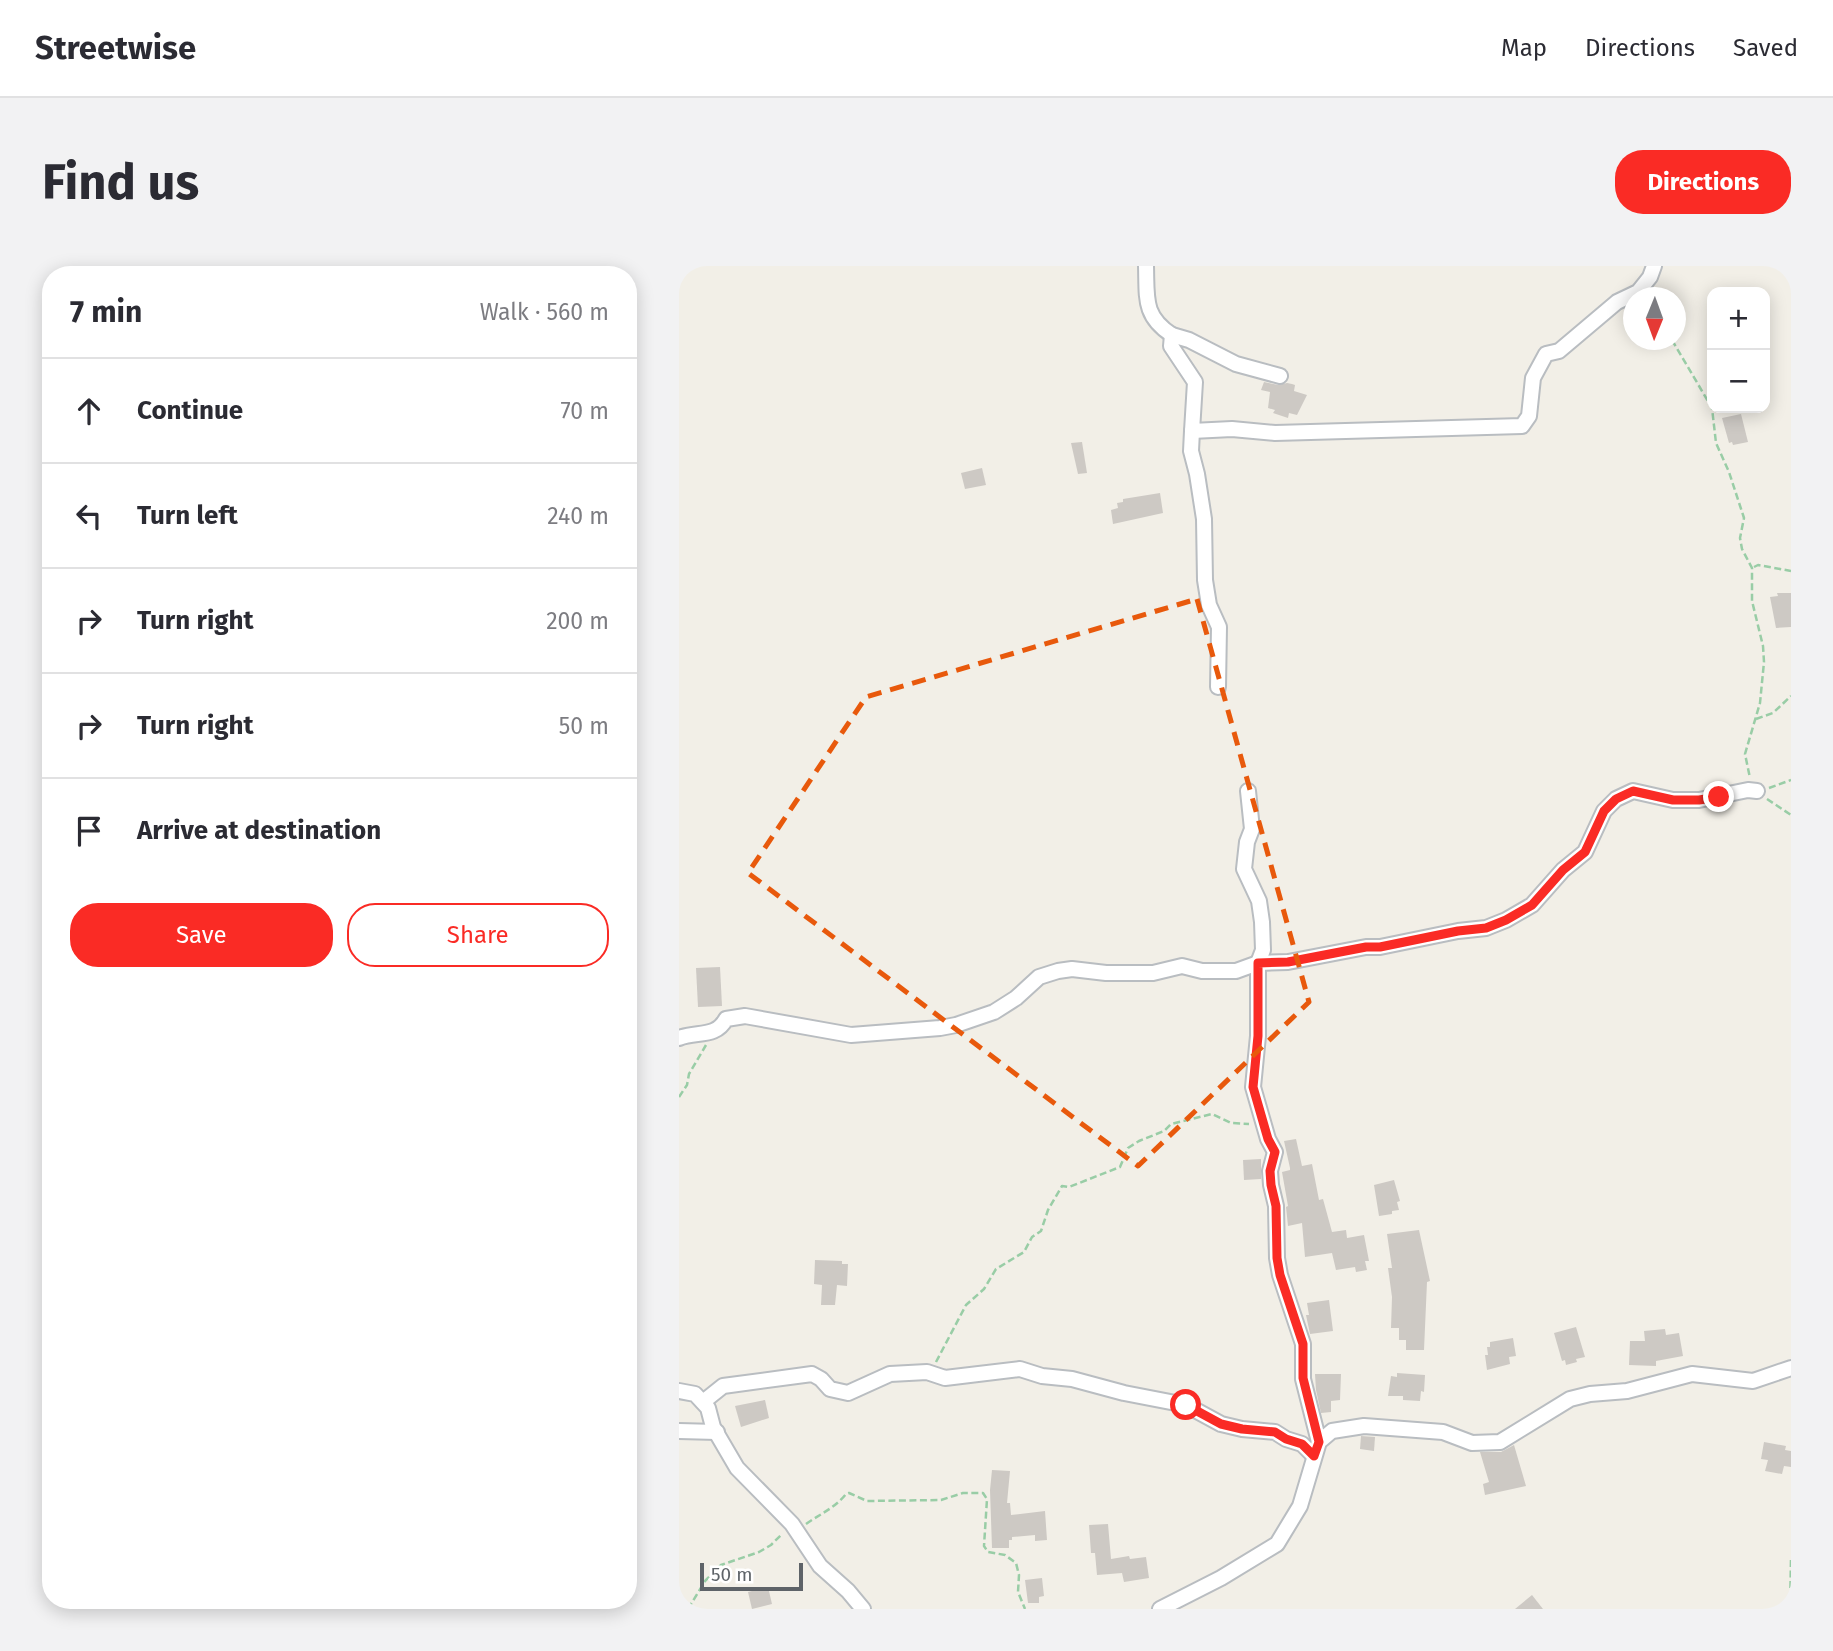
<!DOCTYPE html>
<meta charset="utf-8">
<style>
:root{--surface:#fff;--page:#f2f2f3;--text:#2b2b33;--muted:#7c7c81;--line:#e1e1e2;--accent:#fa2b25}
body{margin:0;font-family:"Fira Sans",sans-serif;background:var(--page);color:var(--text)}
.controls{position:absolute;right:21px;top:21px;display:grid;overflow:hidden;border-radius:14px;box-shadow:0 4px 18px #0003}
.controls button{width:63px;height:63px;display:grid;place-items:center;padding:0;border:0;border-bottom:2px solid var(--line);background:var(--surface);color:var(--text);font:35px sans-serif}
.compass{position:absolute;left:944px;top:21px;width:63px;height:63px;border-radius:50%;background:var(--surface);box-shadow:0 4px 18px #0003;rotate:181deg}
.scale{position:absolute;left:21px;bottom:18px;width:103px;box-sizing:border-box;padding-left:7px;border:4px solid #5e6368;border-top:0;font-size:19px;line-height:24px;white-space:nowrap;color:#5e6368;-webkit-text-stroke:5px #fff;paint-order:stroke}
.stop{position:absolute;width:21px;height:21px;margin:-16px;border:5px solid #fa2b25;border-radius:50%;background:#fff}
.stop.end{background:#fa2b25;border-color:#fff;box-shadow:0 2px 7px #0008}
.list{margin:0;padding:0;list-style:none}
h2{display:flex;justify-content:space-between;align-items:center;height:91px;margin:0;padding:0 28px;font-size:30px}
h2 small{font-size:23px;font-weight:400;color:var(--muted)}
.list li{display:grid;grid-template-columns:46px 1fr auto;gap:21px;align-items:center;box-sizing:border-box;height:105px;padding:0 28px;border-top:2px solid var(--line)}
.list b{display:block;font-size:26px;white-space:nowrap}
.list em{font-size:23px;font-style:normal;color:var(--muted)}
.actions{display:flex;gap:14px;padding:21px 28px}
.actions a{flex:1;padding:16px 0;border:2px solid var(--accent);border-radius:28px;text-align:center;font-size:24px;color:var(--accent)}
.actions .main{background:var(--accent);color:#fff}
.icon{flex:none;width:38px;height:38px;fill:none;stroke:currentColor;stroke-width:2;stroke-linecap:round;stroke-linejoin:round}
.map{position:relative;flex:none;width:1112px;height:1343px;overflow:hidden;border-radius:28px}
header{display:flex;align-items:center;gap:42px;box-sizing:border-box;height:98px;padding:0 35px;background:var(--surface);border-bottom:2px solid var(--line)}
header strong{font-size:33px}
nav{display:flex;gap:38px;margin-inline-start:auto;font-size:24px}
.intro{display:flex;align-items:center;justify-content:space-between;box-sizing:border-box;height:168px;padding:0 42px}
h1{margin:0;font-size:49px}
.button{padding:18px 32px;border-radius:28px;background:var(--accent);color:#fff;font-size:24px;font-weight:700}
main{display:flex;gap:42px;padding:0 42px}
aside{flex:1;background:var(--surface);border-radius:28px;box-shadow:0 4px 18px #0003}
.map>svg:first-child{display:block}
.building{fill:#cdc9c4}
.lines{fill:none;stroke-linecap:round;stroke-linejoin:round}
.street-casing{stroke:#b9bdc1;stroke-width:18}
.path{stroke:#99cda6;stroke-width:2.5;stroke-dasharray:7 3.5;stroke-linecap:butt}
.street{stroke:#fff;stroke-width:14}
.route{stroke:#fa2b25;stroke-width:9}
.marked{fill:none;stroke:#e8590c;stroke-width:5;stroke-dasharray:14 9;stroke-linejoin:round}
</style>
<header>
<strong>Streetwise</strong>
<nav><a>Map</a><a>Directions</a><a>Saved</a></nav>
</header>
<div class="intro"><h1>Find us</h1><a class="button">Directions</a></div>
<main>
<aside>
<h2>7 min<small>Walk · 560 m</small></h2>
<ul class="list">
<li><svg class="icon" aria-label="ahead" viewBox="0 0 24 24"><path d="M12 20V5M6 11l6-6 6 6"/></svg><div><b>Continue</b></div><em>70 m</em></li>
<li><svg class="icon" aria-label="left" viewBox="0 0 24 24"><path d="M17 20v-9H6M10 6l-5 5 5 5"/></svg><div><b>Turn left</b></div><em>240 m</em></li>
<li><svg class="icon" aria-label="right" viewBox="0 0 24 24"><path d="M7 20v-9h11M14 6l5 5-5 5"/></svg><div><b>Turn right</b></div><em>200 m</em></li>
<li><svg class="icon" aria-label="right" viewBox="0 0 24 24"><path d="M7 20v-9h11M14 6l5 5-5 5"/></svg><div><b>Turn right</b></div><em>50 m</em></li>
<li><svg class="icon" aria-label="arrive" viewBox="0 0 24 24"><path d="M6 21V4h12l-3 4 3 4H6"/></svg><div><b>Arrive at destination</b></div></li>
</ul>
<div class="actions"><a class="main">Save</a><a>Share</a></div>
</aside>
<div class="map">
<svg width="1112" height="1343" viewBox="0 0 1112 1343">
<rect width="100%" height="100%" fill="#f2efe7"/>
<g class="building">
<path d="M585 116 599 119 608 117 613 118 616 119 615 125 628 129 618 149 610 147 609 152 594 147 596 144 589 142 591 126 582 124Z"/>
<path d="M1062 148 1069 176 1054 179 1053 176 1050 177 1043 152Z"/>
<path d="M403 176 408 207 399 208 392 177Z"/>
<path d="M303 202 307 219 286 223 282 207Z"/>
<path d="M481 227 484 247 434 258 432 244 439 242 438 237 444 236V233Z"/>
<path d="M1098 327H1112V361L1097 362 1091 331 1099 330Z"/>
<path d="M41 701 43 740 19 741 17 702Z"/>
<path d="M617 873 623 900 633 898 640 934 644 933 653 966 667 964 668 972 685 969 690 995H686L688 1004 677 1006 676 1001 657 1004 653 987 626 991 623 957 609 960 607 941 609 940 603 906 611 904V902L605 875Z"/>
<path d="M582 893V913L565 914 564 894Z"/>
<path d="M715 914 721 935 718 936 720 944 713 945V948L700 950 695 919Z"/>
<path d="M740 964 751 1015 748 1016 745 1084H727V1074H720V1062H712L713 1031 709 1002H713L708 968Z"/>
<path d="M136 994 163 995V998H169L168 1020 158 1019 156 1039H142L143 1019 135 1018Z"/>
<path d="M650 1034 654 1065 631 1068 627 1049H630L628 1037Z"/>
<path d="M897 1061 906 1091 897 1093 898 1096 887 1099 886 1094 883 1095 875 1067Z"/>
<path d="M986 1063 987 1069 1000 1067 1004 1090 977 1095V1100L950 1099 951 1075H966L965 1065Z"/>
<path d="M834 1072 837 1090 830 1091 831 1098 808 1104 806 1089H809L808 1081H811V1076Z"/>
<path d="M718 1107 746 1109 745 1126 742 1125 741 1135 724 1134V1130H709L712 1110 718 1111Z"/>
<path d="M636 1108H662L661 1134 652 1135V1146L642 1147 637 1124Z"/>
<path d="M86 1134 90 1152 62 1161 56 1140Z"/>
<path d="M682 1170 696 1171 695 1185 681 1183Z"/>
<path d="M1085 1176 1107 1180 1106 1184 1112 1185V1201L1105 1200 1103 1208 1086 1205 1089 1194 1082 1193Z"/>
<path d="M835 1179 847 1220 806 1229 804 1218 810 1216 801 1186H822Z"/>
<path d="M313 1204 331 1205 328 1237H331L332 1249 366 1245 368 1274 356 1275V1269L333 1271V1274H330V1282H313L311 1224Z"/>
<path d="M429 1258 432 1293 450 1290 451 1293 467 1291 470 1312 445 1316 443 1307 418 1309 416 1287H412L410 1259Z"/>
<path d="M363 1312 365 1330 360 1331V1337H349L346 1314Z"/>
<path d="M89 1321 93 1338 73 1343 69 1326Z"/>
<path d="M853 1329 864 1343H836Z"/>
</g>
<g class="lines">
<defs>
<g id="street">
<path d="M467 0C468 32 464 50 493 69"/>
<path d="M601 110 557 98 510 74 493 69 492 80 516 116 513 165 553 163 596 167 843 160 850 150 854 112 867 88 880 85 938 36 959 26 971 11 975 0"/>
<path d="M513 165 512 185 518 208 525 253 526 314 530 339 540 361 539 421"/>
<path d="M569 525 573 563 568 576 565 603 580 635 583 656 584 684 579 697V770L574 821 589 873 596 886 591 905 592 919 597 940 598 992 601 1009 624 1078V1113L640 1176"/>
<path d="M0 772C18 765 37 772 47 753L66 750 172 769 261 762 277 759 315 746 337 732 360 711 379 705 393 703 427 707H474L503 700 523 705H557L579 697 609 696 687 681H701L779 665 807 662 827 654 853 639 884 604 906 586 925 545 937 533 954 525 994 534H1020L1069 524 1078 525"/>
<path d="M0 1125 16 1128 29 1142 34 1161 58 1202 113 1258 141 1300 169 1325 184 1343"/>
<path d="M24 1136 44 1120 133 1108 142 1113 151 1123 169 1127 211 1108 248 1106 266 1112 341 1103 363 1110 393 1113 445 1127 507 1139 542 1158 563 1163 596 1166 607 1173 623 1178 635 1190"/>
<path d="M0 1165 38 1166"/>
<path d="M481 1343 542 1312 598 1278 621 1240 640 1176 653 1165 685 1160 764 1166 793 1177 821 1176 891 1133 911 1128 948 1125 1013 1108 1074 1115 1112 1102"/>
</g>
</defs>
<use href="#street" class="street-casing"/>
<g class="path">
<path d="M993 74 1033 142 1037 177 1050 206 1065 252 1061 272 1063 283 1073 302V335L1084 380 1085 396 1081 437 1066 488 1071 512"/>
<path d="M1075 301 1079 299 1112 305"/>
<path d="M1077 453 1094 447 1112 430"/>
<path d="M1090 522 1112 514"/>
<path d="M1088 533 1112 549"/>
<path d="M0 831 8 819 10 808 27 779"/>
<path d="M257 1096 287 1039 305 1023 317 1003 345 986 353 971 362 965 369 944 383 920 390 921 441 901 449 882 460 875 485 865 492 858 533 848 552 857 570 858"/>
<path d="M127 1258C141 1248 156 1242 167 1228L170 1227 188 1235 262 1234 284 1227H304L308 1233 305 1280 309 1286 326 1289 337 1297 340 1309 339 1326 346 1343"/>
<path d="M9 1343 26 1315 42 1299 80 1286 92 1279 102 1269"/>
<path d="M1111 1343 1112 1292"/>
</g>
<use href="#street" class="street"/>
</g>
<g class="lines">
<path class="route" d="M507 1139 542 1158 563 1163 596 1166 607 1173 623 1178 635 1190 640 1176 624 1112V1078L601 1009 598 992 597 940 592 919 591 905 596 886 589 873 574 821 579 770V697L609 696 687 681H701L779 665 807 662 827 654 853 639 884 604 906 586 925 545 937 533 954 525 994 534H1020L1040 531"/>
</g>
<path class="marked" d="M518 333 630 736 459 900 69 607 187 431Z"/>
</svg>
<div class="controls">
<button>+</button>
<button>−</button>
</div>
<svg class="compass" viewBox="-18 -18 36 36"><path d="M0-13l5 13h-10z" fill="#e53935"/><path d="M0 13l5-13h-10z" fill="#7c7c81"/></svg>
<div class="scale">50 m</div>
<div class="stop" style="left:507px;top:1139px"></div>
<div class="stop end" style="left:1040px;top:531px"></div>
</div>
</main>
